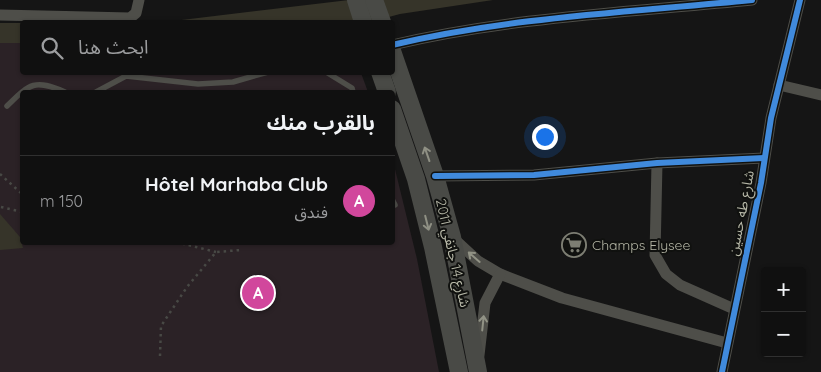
<!DOCTYPE html>
<html lang="ar">
<meta charset="utf-8">
<style>
:root{--surface:#101010;--page:#1e1e1e;--text:#f1f3f6;--muted:#9c9d9f;--line:#303030;--accent:#8c9099}
body{margin:0;font-family:Quicksand,"Noto Sans Arabic",sans-serif;background:var(--page);color:var(--text);direction:rtl}
.controls{position:absolute;right:15px;bottom:15px;display:grid;overflow:hidden;border-radius:5px;box-shadow:0 1px 4px #0004}
.controls button{width:45px;height:45px;display:grid;place-items:center;padding:0;border:0;border-bottom:1px solid var(--line);background:var(--surface);color:var(--text);font:25px sans-serif}
.you{position:absolute;left:544px;top:136px;width:18px;height:18px;margin:-12px;border:4px solid #fff;border-radius:50%;background:#1a73e8;box-shadow:0 0 0 8px #1a73e833}
.badge{display:grid;place-items:center;width:32px;height:32px;border-radius:50%;background:var(--accent);color:#fff;font-size:16px;font-weight:700}
.pin{position:absolute;translate:-50% -50%;border:2px solid #fff;box-shadow:0 1px 5px #0006}
.list{margin:0;padding:0;list-style:none}
h2{display:flex;justify-content:space-between;align-items:center;height:65px;margin:0;padding:0 20px;font-size:21px}
h2 small{font-size:16px;font-weight:400;color:var(--muted)}
.list li{display:grid;grid-template-columns:32px 1fr auto;gap:15px;align-items:center;box-sizing:border-box;height:90px;padding:0 20px;border-top:1px solid var(--line)}
.list b{display:block;font-size:19px;white-space:nowrap}
.list p{margin:0;font-size:16px;white-space:nowrap;color:var(--muted)}
.list em{font-size:16px;font-style:normal;color:var(--muted)}
.icon{flex:none;width:28px;height:28px;fill:none;stroke:currentColor;stroke-width:2;stroke-linecap:round;stroke-linejoin:round}
.map{position:relative;flex:none;width:821px;height:372px;overflow:hidden;direction:ltr}
.search{position:absolute;background:var(--surface);box-shadow:0 1px 4px #0004;left:20px;top:20px;width:375px;height:55px;display:flex;align-items:center;gap:12px;box-sizing:border-box;padding:0 18px;border-radius:5px;color:var(--muted);font-size:19px}
.panel{position:absolute;background:var(--surface);box-shadow:0 1px 4px #0004;left:20px;top:90px;width:375px;height:155px;border-radius:5px;direction:rtl}
.map>svg:first-child{display:block}
.green{fill:#2b2226}
.water{fill:#363429}
.lines{fill:none;stroke-linecap:round;stroke-linejoin:round}
.path{stroke:#484945;stroke-width:2.5;stroke-dasharray:2.5 4;stroke-linecap:butt}
.service{stroke:#4e4e49;stroke-width:5.5}
.minor{stroke:#4e4e49;stroke-width:11}
.primary{stroke:#494a46;stroke-width:18}
.cycleway-casing{stroke:#10110f;stroke-width:9}
.cycleway{stroke:#408adc;stroke-width:6}
.oneway{stroke:#8f9084}
.oneway2{stroke:#919285}
.labels{text-anchor:middle;stroke-width:4;stroke-linejoin:round;paint-order:stroke}
.street-label{font-size:14px;fill:#b5b6a6;stroke:#10110f}
.poi-label{font-size:14px;fill:#b5b6a6;stroke:#10110f;text-anchor:start}
</style>
<div class="map">
<svg width="821" height="372" viewBox="0 0 821 372">
<rect width="100%" height="100%" fill="#151515"/>
<path class="green" d="M0 43H22V72L361 73 368 92H22V242H392L393 161 417 259 439 372H0Z"/>
<g class="water">
<path d="M349 0H493L400 14 370 22H165Z"/>
<rect x="0" y="23" width="22" height="20"/>
<path d="M0 214 20 237 23 248 0 250Z"/>
</g>
<g class="lines">
<g class="path">
<path d="M0 174 22 194"/>
<path d="M1 207 22 212"/>
<path d="M176 242 216 252"/>
<path d="M160 356 161 326 187 287 216 252 241 250"/>
</g>
<g class="service">
<path d="M326 72 352 88 353 92"/>
<path d="M96 92 126 76 198 84 233 82 268 72"/>
<path d="M7 106C30 83 35 79 65 92"/>
<path d="M392 199 395 205"/>
</g>
<g class="minor">
<path d="M0 15 130 18 136 13 139 0"/>
<path d="M392 45C510 17 632 12 752 0"/>
<path d="M779 85 821 95"/>
<path d="M657 163 655 255 666 274 680 285 734 309"/>
<path d="M435 176 534 175 657 163 764 158"/>
<path d="M452 237 478 261 500 274 562 298 727 343"/>
<path d="M479 355 485 303 500 274"/>
<path d="M722 372 761 183 771 118 800 0"/>
</g>
<g class="primary">
<path d="M356 0 363 22"/>
<path d="M374 0 382 22"/>
<path d="M392 51 435 176 452 237 478 372"/>
<path d="M380 72 387 92"/>
<path d="M392 109 416 179 433 247 459 372"/>
</g>
<defs>
<g id="cycleway">
<path d="M392 45C510 17 632 12 752 0"/>
<path d="M435 176 534 175 657 163 764 158"/>
<path d="M722 372 761 183 771 118 800 0"/>
</g>
</defs>
<use href="#cycleway" class="cycleway-casing"/>
<use href="#cycleway" class="cycleway"/>
</g>
<defs><path id="oneway-shaft" d="M-6 0H5M1.5-3L5.5 0L1.5 3" fill="none" stroke-width="1.6" stroke-linecap="round" stroke-linejoin="round" transform="scale(1.25)"/></defs>
<g class="oneway">
<use href="#oneway-shaft" transform="translate(427 154) rotate(-109)"/>
<use href="#oneway-shaft" transform="translate(427 223) rotate(76)"/>
</g>
<g class="oneway2">
<use href="#oneway-shaft" transform="translate(474 257) rotate(-139)"/>
<use href="#oneway-shaft" transform="translate(483 323) rotate(-84)"/>
</g>
<defs>
<symbol id="supermarket-ring" viewBox="-11 -11 22 22"><circle r="9.5" fill="#10110f" stroke="#7d7e73" stroke-width="1.5"/><path d="M-6-5.5h2.5l.6 2H6L4.5 2H-2.5L-4.4-4H-6ZM-1.5 3.2a1.3 1.3 0 1 0 .1 0ZM3 3.2a1.3 1.3 0 1 0 .1 0Z" fill="#7d7e73"/></symbol>
</defs>
<g fill-rule="evenodd">
<use href="#supermarket-ring" x="560" y="231" width="28" height="28"/>
</g>
<g class="labels">
<g class="street-label">
<text transform="translate(741 213) rotate(-79)" y="5">شارع طه حسين</text>
<text transform="translate(453 253) rotate(77)" y="5">شارع 14 جانفي 2011</text>
</g>
<g class="poi-label">
<text x="592" y="250">Champs Elysee</text>
</g>
</g>
</svg>
<div class="controls">
<button>+</button>
<button>−</button>
</div>
<div class="you"></div>
<div class="pin badge" style="left:258px;top:293px;background:#d1479c">A</div>
<div class="search"><svg class="icon" aria-label="search" viewBox="0 0 24 24"><circle cx="10" cy="10" r="6"/><path d="M15 15l6 6"/></svg>ابحث هنا</div>
<section class="panel">
<h2>بالقرب منك<small></small></h2>
<ul class="list">
<li><span class="badge" style="background:#d1479c">A</span><div><b>Hôtel Marhaba Club</b><p>فندق</p></div><em>150 m</em></li>
</ul>
</section>
</div>
